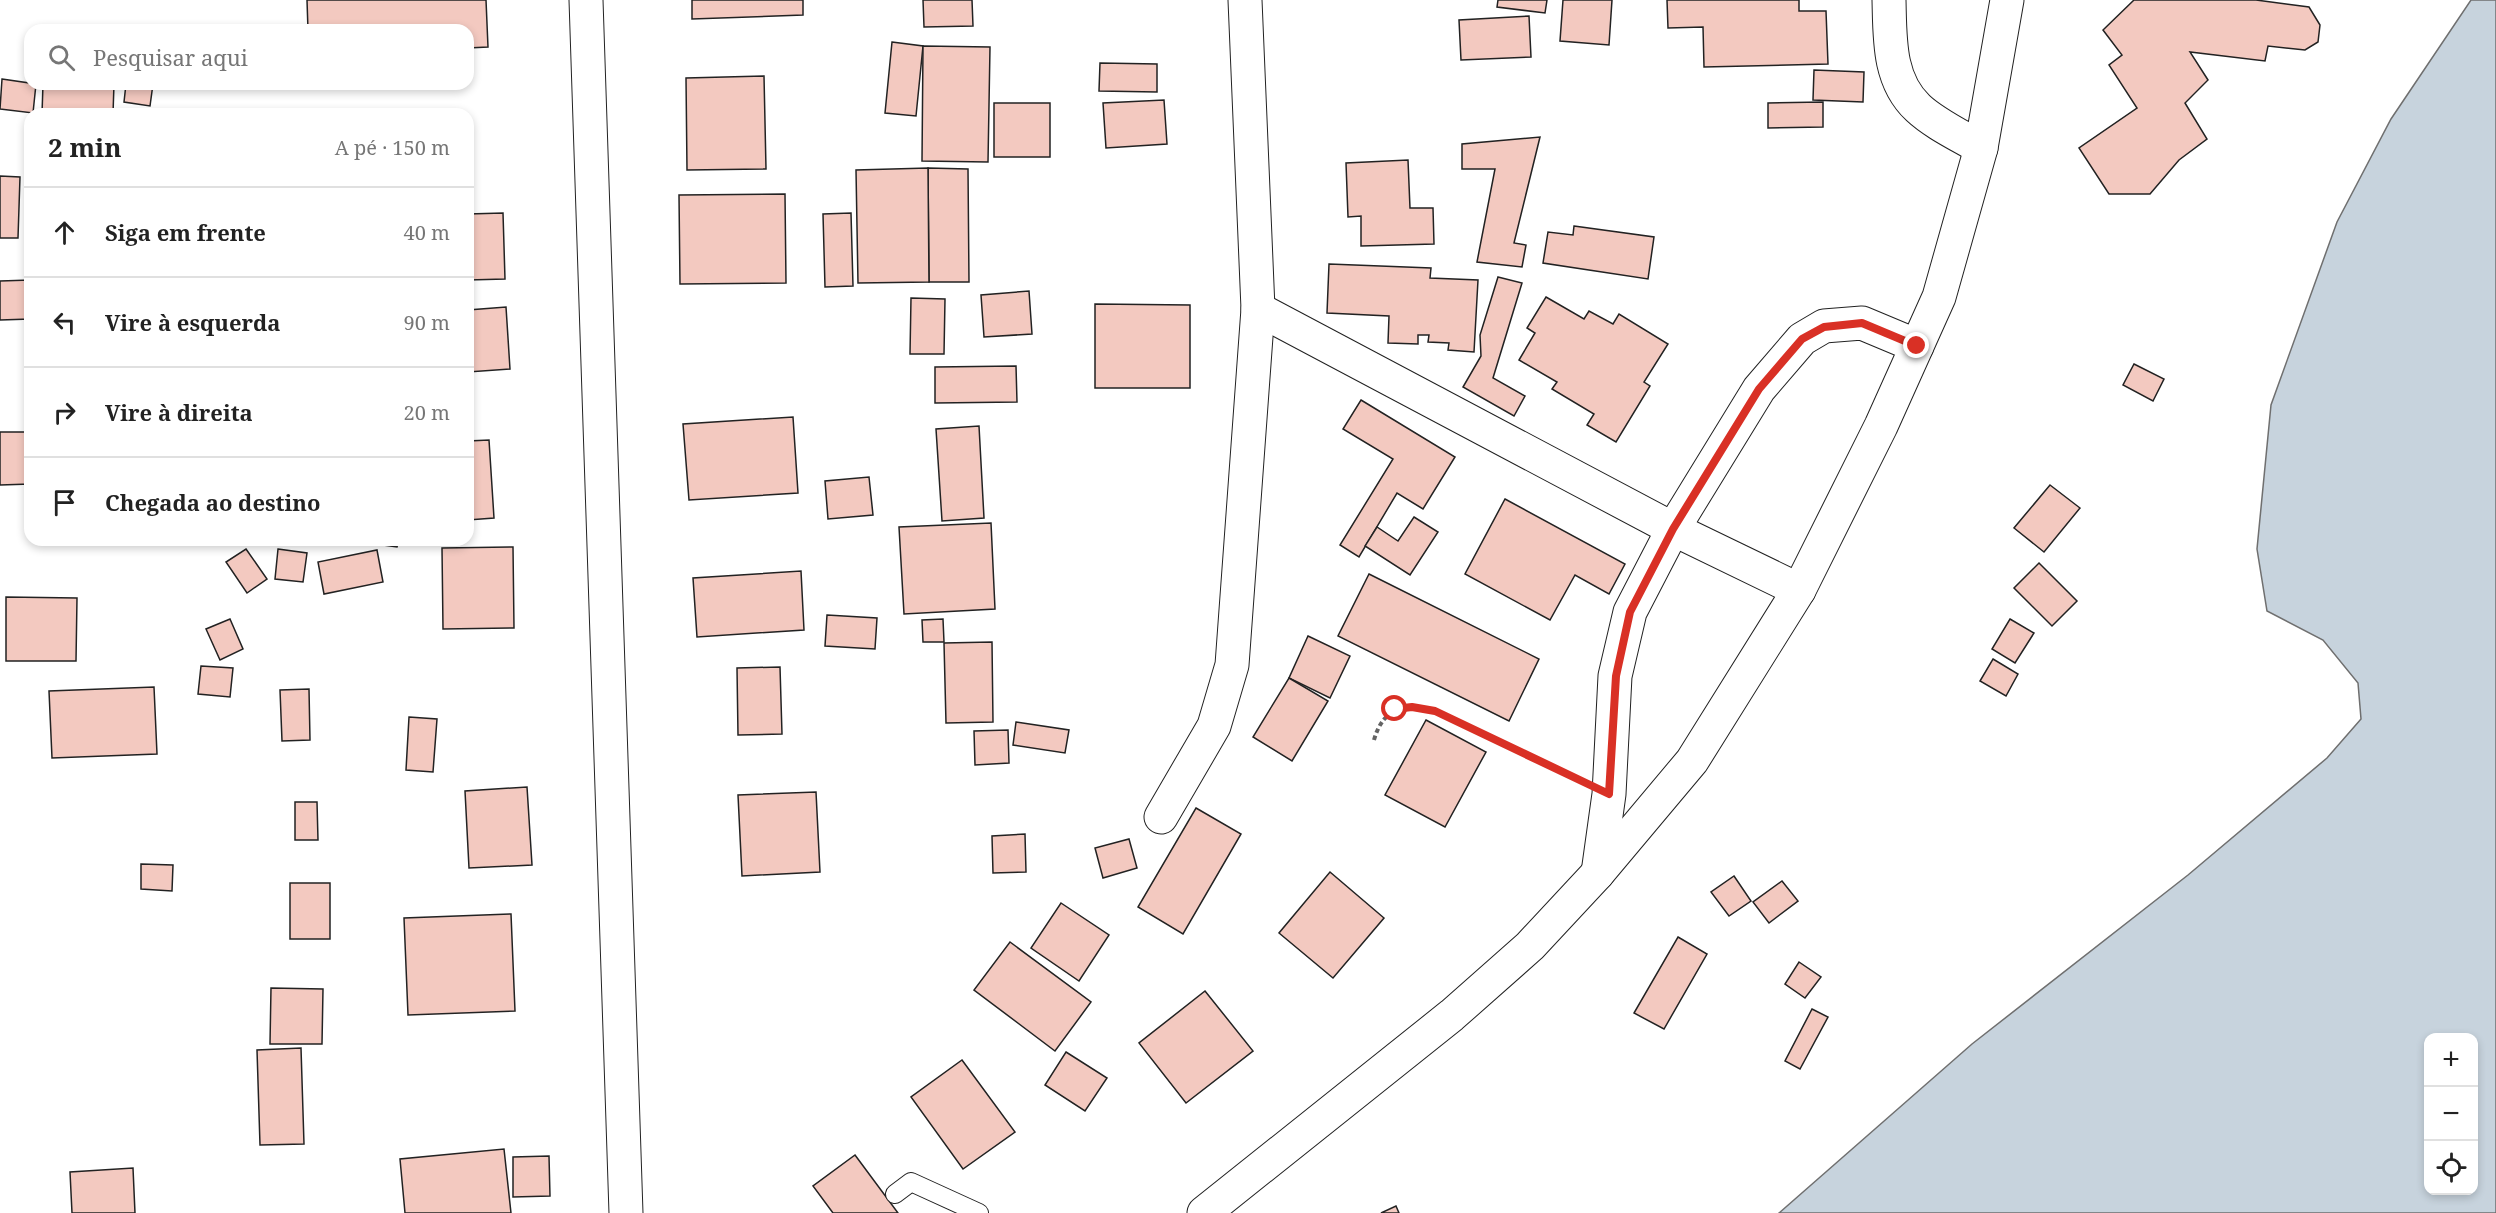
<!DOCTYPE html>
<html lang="pt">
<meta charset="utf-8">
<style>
:root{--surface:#fff;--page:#f6f6f6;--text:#222;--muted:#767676;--line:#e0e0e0}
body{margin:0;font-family:"Noto Serif",serif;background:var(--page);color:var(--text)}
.controls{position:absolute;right:18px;bottom:18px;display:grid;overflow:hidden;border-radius:12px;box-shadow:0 3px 9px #0003}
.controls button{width:54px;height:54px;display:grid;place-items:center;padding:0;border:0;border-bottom:2px solid var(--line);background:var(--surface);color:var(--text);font:30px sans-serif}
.stop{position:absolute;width:18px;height:18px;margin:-14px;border:4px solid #d93025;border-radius:50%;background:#fff}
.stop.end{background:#d93025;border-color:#fff;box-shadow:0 2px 6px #0008}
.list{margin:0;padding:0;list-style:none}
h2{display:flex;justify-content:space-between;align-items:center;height:78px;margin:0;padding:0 24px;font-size:26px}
h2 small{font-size:20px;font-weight:400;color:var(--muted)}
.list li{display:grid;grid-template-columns:39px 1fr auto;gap:18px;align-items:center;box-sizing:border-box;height:90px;padding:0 24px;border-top:2px solid var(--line)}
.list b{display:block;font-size:22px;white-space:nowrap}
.list em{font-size:20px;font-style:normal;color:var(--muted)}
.icon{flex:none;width:33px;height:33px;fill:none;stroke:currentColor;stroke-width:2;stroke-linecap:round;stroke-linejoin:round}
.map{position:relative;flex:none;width:2496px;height:1213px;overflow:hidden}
.search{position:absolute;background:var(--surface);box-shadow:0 3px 9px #0003;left:24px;top:24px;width:450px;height:66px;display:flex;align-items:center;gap:15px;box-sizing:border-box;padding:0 21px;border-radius:18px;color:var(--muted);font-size:22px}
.panel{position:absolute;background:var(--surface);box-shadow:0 3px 9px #0003;left:24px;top:108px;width:450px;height:438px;border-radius:18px}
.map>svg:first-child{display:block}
.water{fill:#c7d3dd;stroke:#6f6f6f;stroke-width:1.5;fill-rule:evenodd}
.building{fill:#f3c9c0;stroke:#222;stroke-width:1.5}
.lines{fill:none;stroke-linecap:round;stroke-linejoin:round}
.lane-casing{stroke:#222;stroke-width:20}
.street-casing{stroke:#222;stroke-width:35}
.highway-casing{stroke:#222;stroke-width:35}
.path{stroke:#646464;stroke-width:4;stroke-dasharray:4.5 3;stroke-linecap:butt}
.lane{stroke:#fff;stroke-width:18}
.street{stroke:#fff;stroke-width:33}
.highway{stroke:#fff;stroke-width:33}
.route{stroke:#d93025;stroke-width:8}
</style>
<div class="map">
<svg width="2496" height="1213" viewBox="0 0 2496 1213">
<rect width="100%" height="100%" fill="#fff"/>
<path class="water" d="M2471 0H2496V1213H1779L1972 1044 2188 875 2327 758 2361 719 2358 683 2323 640 2267 611 2257 549 2271 405 2337 222 2391 119ZM2428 1038H2474V1190H2428Z"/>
<g class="building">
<path d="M307 0H486L488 47 468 48V30H308Z"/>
<path d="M692 0H803V15L692 19Z"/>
<path d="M923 0H972L973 26 924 27Z"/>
<path d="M1498 0H1547L1545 13 1497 7Z"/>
<path d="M1563 0H1612L1609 45 1560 41Z"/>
<path d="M1667 0H1799V11H1826L1828 64 1704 67 1703 27 1668 28Z"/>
<path d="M2134 0H2256L2309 7 2320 25 2318 42 2305 50 2268 46 2265 61 2190 52 2208 80 2185 103 2207 139 2179 160 2150 194H2109L2079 148 2137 108 2109 65 2122 55 2103 30Z"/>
<path d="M1529 16 1531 57 1461 60 1459 20Z"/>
<path d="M892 42 923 46 916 116 885 113Z"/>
<path d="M923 46 990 47 988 162 922 161Z"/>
<path d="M1100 63 1157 64V92L1099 91Z"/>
<path d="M1814 70 1864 72 1863 102 1813 100Z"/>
<path d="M764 76 766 169 687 170 686 78Z"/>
<path d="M2 79 36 84 33 113 0 109Z"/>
<path d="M43 84H114L113 114H42Z"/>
<path d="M126 84H153L150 106 124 102Z"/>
<path d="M1164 100 1167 144 1106 148 1103 103Z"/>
<path d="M1823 102V127L1768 128V103Z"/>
<rect x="994" y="103" width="56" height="54"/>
<path d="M1540 137 1514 243 1526 245 1522 267 1477 262 1495 169H1462V144Z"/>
<path d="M1408 160 1410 208H1433L1434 244 1361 246V216L1348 217 1346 163Z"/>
<path d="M928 168 968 169 969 282H929Z"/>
<path d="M928 168 929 282 858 283 856 170Z"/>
<path d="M0 176 20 177 18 238H0Z"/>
<path d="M785 194 786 283 680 284 679 195Z"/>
<path d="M503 213 505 279 468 280V214Z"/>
<path d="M851 213 853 286 825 287 823 214Z"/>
<path d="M1574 226 1654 237 1648 279 1543 263 1548 232 1573 235Z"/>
<path d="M1329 264 1431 268 1430 278 1478 280 1474 352 1448 350 1449 343 1428 342 1429 335H1418V344L1388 343 1389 316 1327 313Z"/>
<path d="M1498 277 1522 283 1493 378 1525 396 1514 416 1463 387 1481 356 1480 335Z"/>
<path d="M30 280V319L0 320V281Z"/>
<path d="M1029 291 1032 334 984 337 981 295Z"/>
<path d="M1546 297 1584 319 1589 311 1613 324 1619 314 1668 344 1644 382 1650 386 1616 442 1587 425 1594 414 1552 389 1557 382 1519 360 1535 333 1527 328Z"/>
<path d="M911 298 945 299 944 354H910Z"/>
<path d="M1095 304 1190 305V388H1095Z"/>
<path d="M506 307 510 369 468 372V310Z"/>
<path d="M2134 364 2164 379 2153 401 2123 385Z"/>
<path d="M1016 366 1017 402 935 403V367Z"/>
<path d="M1361 400 1455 457 1423 509 1397 493 1359 557 1340 545 1393 459 1343 429Z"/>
<path d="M793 417 798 493 689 500 683 424Z"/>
<path d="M979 426 984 518 942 521 936 429Z"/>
<path d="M0 432H30V484L0 485Z"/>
<path d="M489 440 494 518 468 520V441Z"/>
<path d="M869 477 873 515 828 519 825 481Z"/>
<path d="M2050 485 2080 508 2044 552 2014 528Z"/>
<path d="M1505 499 1625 564 1609 594 1575 575 1550 620 1465 574Z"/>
<path d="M1414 517 1438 532 1410 575 1365 546 1377 527 1398 541Z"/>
<path d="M991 523 995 609 904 614 899 527Z"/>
<rect x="46" y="540" width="64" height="4"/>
<path d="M369 540H399L397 547 369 543Z"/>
<path d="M513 547 514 628 443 629 442 548Z"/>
<path d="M246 549 267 579 247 593 226 562Z"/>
<path d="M278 549 307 553 303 582 275 579Z"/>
<path d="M377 550 383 582 324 594 318 562Z"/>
<path d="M2039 563 2077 601 2052 626 2014 588Z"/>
<path d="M801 571 804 630 697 637 693 578Z"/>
<path d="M1369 574 1539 659 1509 721 1338 636Z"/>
<path d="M6 597 77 598 76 661H6Z"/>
<path d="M827 615 877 618 875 649 825 646Z"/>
<path d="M230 619 243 649 220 660 206 629Z"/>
<path d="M943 619 944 642H923L922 620Z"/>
<path d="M2010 619 2034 633 2015 663 1992 649Z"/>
<path d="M1308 636 1350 656 1330 698 1289 678Z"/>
<path d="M992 642 993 722 946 723 944 643Z"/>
<path d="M1993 659 2018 674 2006 696 1980 681Z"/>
<path d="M201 666 233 668 230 697 198 694Z"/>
<path d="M780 667 782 734 738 735 737 668Z"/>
<path d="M1289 678 1328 701 1292 761 1253 737Z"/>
<path d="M154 687 157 754 52 758 49 691Z"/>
<path d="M309 689 310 740 282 741 280 690Z"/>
<path d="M409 717 437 719 433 772 406 770Z"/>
<path d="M1426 720 1486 752 1445 827 1385 795Z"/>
<path d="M1016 722 1069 730 1065 753 1013 745Z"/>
<path d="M1008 730 1009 763 975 765 974 731Z"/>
<path d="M527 787 532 865 469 868 465 791Z"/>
<path d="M816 792 820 872 742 876 738 795Z"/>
<path d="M295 802H317L318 840H295Z"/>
<path d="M1196 808 1241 834 1183 934 1138 907Z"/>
<path d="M1025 834 1026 872 993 873 992 836Z"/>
<path d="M1129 839 1137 868 1103 878 1095 848Z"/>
<path d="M141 864 173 865 172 891 141 889Z"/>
<path d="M1330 872 1384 918 1333 978 1279 933Z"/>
<path d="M1734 876 1751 901 1729 916 1711 892Z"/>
<path d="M1782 881 1798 901 1769 923 1753 902Z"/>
<rect x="290" y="883" width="40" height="56"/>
<path d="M1061 903 1109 935 1079 981 1031 948Z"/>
<path d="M511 914 515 1011 408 1015 404 918Z"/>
<path d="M1678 937 1707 954 1664 1029 1634 1013Z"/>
<path d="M1010 942 1091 1002 1055 1051 974 990Z"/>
<path d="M1799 962 1821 977 1805 998 1785 984Z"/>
<path d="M271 988 323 989 322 1044H270Z"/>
<path d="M1205 991 1253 1051 1186 1103 1139 1043Z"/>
<path d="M1812 1009 1828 1017 1800 1069 1785 1061Z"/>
<path d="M301 1048 304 1144 260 1145 257 1050Z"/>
<path d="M1066 1052 1107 1078 1085 1111 1045 1085Z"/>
<path d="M962 1060 1015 1132 963 1169 911 1097Z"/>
<path d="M504 1149 511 1213H405L400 1159Z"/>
<path d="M855 1155 898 1213H833L813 1186Z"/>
<path d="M549 1156 550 1196 513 1197V1157Z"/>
<path d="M133 1168 135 1213H72L70 1172Z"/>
<path d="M1396 1206 1399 1213H1381Z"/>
</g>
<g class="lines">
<defs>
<path id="lane" d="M895 1194 911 1182 979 1213"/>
<g id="street">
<path d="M586 0 626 1213"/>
<path d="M1889 0C1890 38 1888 80 1918 108 1935 124 1961 136 1981 148"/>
<path d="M1258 309 1673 529 1799 590"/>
<path d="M1161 817 1214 726 1232 665 1258 309 1245 0"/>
<path d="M1598 873 1609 794 1615 676 1630 612 1673 529 1759 389 1802 339 1824 326 1862 323 1917 346"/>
</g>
<path id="highway" d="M1204 1213 1452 1015 1530 946 1598 873 1692 761 1799 590 1881 426 1939 297 1981 148 2007 0"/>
</defs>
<use href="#lane" class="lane-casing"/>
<use href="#street" class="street-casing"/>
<use href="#highway" class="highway-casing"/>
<path class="path" d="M1374 740C1384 705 1405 706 1435 711L1573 777"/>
<use href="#lane" class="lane"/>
<use href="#street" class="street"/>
<use href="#highway" class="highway"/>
</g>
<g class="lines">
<path class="route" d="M1395 709 1412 707 1435 711 1609 794 1616 676 1630 612 1673 529 1759 389 1802 339 1824 327 1862 323 1917 346"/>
</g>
</svg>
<div class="controls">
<button>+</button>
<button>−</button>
<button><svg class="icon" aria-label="locate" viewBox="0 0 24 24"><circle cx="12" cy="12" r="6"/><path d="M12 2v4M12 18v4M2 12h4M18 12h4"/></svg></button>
</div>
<div class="stop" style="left:1395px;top:709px"></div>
<div class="stop end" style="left:1917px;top:346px"></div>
<div class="search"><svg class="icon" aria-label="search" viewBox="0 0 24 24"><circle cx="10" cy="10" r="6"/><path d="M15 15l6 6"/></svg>Pesquisar aqui</div>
<section class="panel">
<h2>2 min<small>A pé · 150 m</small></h2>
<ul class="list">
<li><svg class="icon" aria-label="ahead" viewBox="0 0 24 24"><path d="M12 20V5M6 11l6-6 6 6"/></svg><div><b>Siga em frente</b></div><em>40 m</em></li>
<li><svg class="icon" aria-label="left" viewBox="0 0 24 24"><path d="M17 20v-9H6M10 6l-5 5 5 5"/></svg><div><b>Vire à esquerda</b></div><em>90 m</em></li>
<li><svg class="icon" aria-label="right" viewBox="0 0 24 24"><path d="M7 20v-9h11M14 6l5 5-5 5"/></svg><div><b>Vire à direita</b></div><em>20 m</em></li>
<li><svg class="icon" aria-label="arrive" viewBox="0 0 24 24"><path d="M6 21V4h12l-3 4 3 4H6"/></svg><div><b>Chegada ao destino</b></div></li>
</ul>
</section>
</div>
